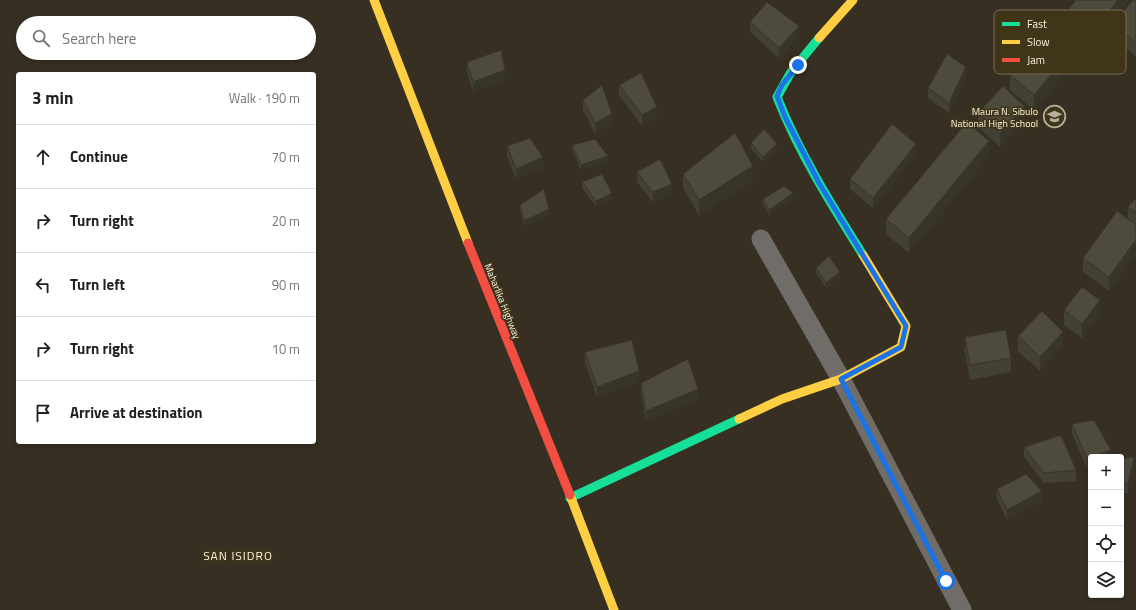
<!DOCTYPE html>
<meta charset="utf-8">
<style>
:root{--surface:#fff;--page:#f2f2f2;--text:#202124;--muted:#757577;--line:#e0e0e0}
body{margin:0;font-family:"Titillium Web",sans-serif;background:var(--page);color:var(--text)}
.controls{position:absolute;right:12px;bottom:12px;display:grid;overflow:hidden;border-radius:4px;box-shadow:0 2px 6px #0003}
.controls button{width:36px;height:36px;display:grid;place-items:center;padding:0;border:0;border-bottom:1px solid var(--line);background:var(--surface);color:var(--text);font:20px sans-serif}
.stop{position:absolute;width:12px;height:12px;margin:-9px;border:3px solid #1a73e8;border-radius:50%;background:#fff}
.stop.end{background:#1a73e8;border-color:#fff;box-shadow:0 1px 4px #0008}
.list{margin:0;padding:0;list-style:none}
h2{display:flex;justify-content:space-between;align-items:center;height:52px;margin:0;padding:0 16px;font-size:17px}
h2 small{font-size:13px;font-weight:400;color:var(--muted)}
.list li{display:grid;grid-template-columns:26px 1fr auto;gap:12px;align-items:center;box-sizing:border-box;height:64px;padding:0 16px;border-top:1px solid var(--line)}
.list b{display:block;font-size:15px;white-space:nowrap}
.list em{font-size:13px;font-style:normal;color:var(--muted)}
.icon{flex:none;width:22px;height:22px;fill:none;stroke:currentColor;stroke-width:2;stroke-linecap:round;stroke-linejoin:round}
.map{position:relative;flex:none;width:1136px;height:610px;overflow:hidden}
.search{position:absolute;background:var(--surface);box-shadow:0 2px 6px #0003;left:16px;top:16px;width:300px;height:44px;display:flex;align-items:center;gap:10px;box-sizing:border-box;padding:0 14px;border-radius:22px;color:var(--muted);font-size:15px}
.panel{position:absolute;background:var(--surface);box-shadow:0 2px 6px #0003;left:16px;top:72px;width:300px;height:372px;border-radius:4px}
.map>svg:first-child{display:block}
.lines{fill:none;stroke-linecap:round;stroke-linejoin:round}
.street{stroke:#706c67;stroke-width:19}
.fast{stroke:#16e098;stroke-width:9}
.slow{stroke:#ffcf43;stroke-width:9}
.jam{stroke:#f24e42;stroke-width:9}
.wall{fill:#434034}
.shaded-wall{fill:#37342a}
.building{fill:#4e4a3c;stroke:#37342a}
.route{stroke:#1a73e8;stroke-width:5}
.labels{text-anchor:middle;stroke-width:3.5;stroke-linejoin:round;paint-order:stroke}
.poi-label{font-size:10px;fill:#faf3e3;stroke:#403419;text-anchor:end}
.street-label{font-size:10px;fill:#faf3e3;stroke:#403419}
.quarter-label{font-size:12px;letter-spacing:1px;fill:#faf3e3;stroke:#403419}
.key{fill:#403419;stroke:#786d56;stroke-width:1}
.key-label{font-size:11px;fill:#faf3e3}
</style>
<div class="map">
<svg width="1136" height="610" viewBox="0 0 1136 610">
<rect width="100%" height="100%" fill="#373022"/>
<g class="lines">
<path class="street" d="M761 239 841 379 962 610"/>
<g class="fast">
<path d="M819 38 791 72 777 97C799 153 831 204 863 255"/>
<path d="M570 498 739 419"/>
</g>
<g class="slow">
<path d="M374 0 468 243"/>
<path d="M819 38 853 0"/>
<path d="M739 419 782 399 841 379 901 347 906 326 863 255"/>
<path d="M570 495 614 610"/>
</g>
<path class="jam" d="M468 243 570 495"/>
</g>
<g class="wall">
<path d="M1076 0H1129L1085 56 1059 35V21Z"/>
<path d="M1136 0V57L1113 37V23Z"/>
<path d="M750 22 799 37 779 58 750 32Z"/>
<path d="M467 62 505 80 473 92 467 72Z"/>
<path d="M1071 65 1034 110 1010 90V75Z"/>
<path d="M966 77 949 113 928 98V88Z"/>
<path d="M619 85 657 117 642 126 619 95Z"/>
<path d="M583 100 612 124 595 133 583 110Z"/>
<path d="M978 113 1025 121 1000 147 978 127Z"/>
<path d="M751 143 777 149 763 162 751 148Z"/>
<path d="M572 145 608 162 581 170 572 150Z"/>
<path d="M507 146 543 168 516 179 507 156Z"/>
<path d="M916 154 873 208 850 189V179Z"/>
<path d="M989 156 909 253 886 234V219Z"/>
<path d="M637 172 672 194 653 202 637 182Z"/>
<path d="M683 174 753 181 699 215 683 188Z"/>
<path d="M582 182 612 198 596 206 582 188Z"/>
<path d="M793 198 769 215 763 204V199Z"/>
<path d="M1136 198V255L1109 291 1083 272V258L1128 219V207Z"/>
<path d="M520 205 549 215 524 226 520 210Z"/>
<path d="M816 268 840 277 826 288 816 273Z"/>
<path d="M1064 310 1100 315 1082 338 1064 325Z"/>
<path d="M1018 336 1063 346 1040 371 1018 351Z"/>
<path d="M965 337 1011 358V372L970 380 965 352Z"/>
<path d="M585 352 639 382 597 397 585 363Z"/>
<path d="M641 383 698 399 646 421 641 393Z"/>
<path d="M1072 424 1111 457H1091L1087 468 1072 434Z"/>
<path d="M1024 447 1076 470V481L1044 483 1024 457Z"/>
<path d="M1121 459 1134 467 1128 493 1121 494Z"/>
<path d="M997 489 1042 501 1007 520 997 499Z"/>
</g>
<g class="shaded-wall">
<path d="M1118 0H1129L1085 56V41Z"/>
<path d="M799 26V37L779 58V48Z"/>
<path d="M1071 51V65L1034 110V95Z"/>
<path d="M966 67V77L949 113V103Z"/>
<path d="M505 70V80L473 92V82Z"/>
<path d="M657 107V117L642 126V115Z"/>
<path d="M1025 107V121L1000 147V133Z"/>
<path d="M612 114V124L595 133V123Z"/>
<path d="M989 141V156L909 253V238Z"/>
<path d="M777 144V149L763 162V157Z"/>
<path d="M916 144V154L873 208V198Z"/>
<path d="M608 156V162L581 170V165Z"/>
<path d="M543 157V168L516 179V169Z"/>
<path d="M753 166V181L699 215V200Z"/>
<path d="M672 184V194L653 202V192Z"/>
<path d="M612 193V198L596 206V201Z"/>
<path d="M793 193V198L769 215V210Z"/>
<path d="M549 209V215L524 226V221Z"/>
<path d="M1136 240V255L1109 291V277Z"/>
<path d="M840 272V277L826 288V283Z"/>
<path d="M1100 300V315L1082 338V324Z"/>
<path d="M1063 332V346L1040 371V357Z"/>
<path d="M639 371V382L597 397V387Z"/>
<path d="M698 389V399L646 421V411Z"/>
<path d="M1111 450V457H1091Z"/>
<path d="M1091 457V467L1087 468V458Z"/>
<path d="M1134 457V467L1128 493V483Z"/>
<path d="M1042 491V501L1007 520V510Z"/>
</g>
<g class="building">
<path d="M1076 0H1118L1085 41 1059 21Z"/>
<path d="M1133 0H1136V43L1113 23Z"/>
<path d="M767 2 799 26 779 48 750 22Z"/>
<path d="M1047 31 1071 51 1034 95 1010 75Z"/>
<path d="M501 50 505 70 473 82 467 62Z"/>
<path d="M947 54 966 67 949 103 928 88Z"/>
<path d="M641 73 657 107 642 115 619 85Z"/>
<path d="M602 85 612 114 595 123 583 100Z"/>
<path d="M1003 86 1025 107 1000 133 978 113Z"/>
<path d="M967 122 989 141 909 238 886 219Z"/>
<path d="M892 124 916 144 873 198 850 179Z"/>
<path d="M764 129 777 144 763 157 751 143Z"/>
<path d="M735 133 753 166 699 200 683 174Z"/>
<path d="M530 138 543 157 516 169 507 146Z"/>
<path d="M595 139 608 156 581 165 572 145Z"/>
<path d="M660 159 672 184 653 192 637 172Z"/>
<path d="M602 174 612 193 596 201 582 182Z"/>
<path d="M784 186 793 193 769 210 763 199Z"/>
<path d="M544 189 549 209 524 221 520 205Z"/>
<path d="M1136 198V213L1128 207Z"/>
<path d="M1117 211 1136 225V240L1109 277 1083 258Z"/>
<path d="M829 256 840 272 826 283 816 268Z"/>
<path d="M1082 287 1100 300 1082 324 1064 310Z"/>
<path d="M1042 311 1063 332 1040 357 1018 336Z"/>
<path d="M1006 330 1011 358 970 365 965 337Z"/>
<path d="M632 340 639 371 597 387 585 352Z"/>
<path d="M688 359 698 389 646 411 641 383Z"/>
<path d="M1094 420 1111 450 1087 458 1072 424Z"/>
<path d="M1061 435 1076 470 1044 473 1024 447Z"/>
<path d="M1134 457 1128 483 1121 484V459Z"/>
<path d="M1026 474 1042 491 1007 510 997 489Z"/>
</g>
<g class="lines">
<path class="route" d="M798 65 782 85 777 96 785 117 819 183 906 326 901 347 841 379 946 581"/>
</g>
<defs>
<symbol id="school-ring" viewBox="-11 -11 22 22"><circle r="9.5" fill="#403419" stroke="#b6af9f" stroke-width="1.5"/><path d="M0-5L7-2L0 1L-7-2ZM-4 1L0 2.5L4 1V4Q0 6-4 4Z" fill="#b6af9f"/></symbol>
</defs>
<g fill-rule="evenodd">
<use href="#school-ring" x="1042" y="104" width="25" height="25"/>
</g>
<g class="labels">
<g class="poi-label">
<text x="1038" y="115">Maura N. Sibulo<tspan x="1038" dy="12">National High School</tspan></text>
</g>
<g class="street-label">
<text transform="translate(503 301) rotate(68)" y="4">Maharlika Highway</text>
</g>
<g class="quarter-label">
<text x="238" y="560">SAN ISIDRO</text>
</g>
</g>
<rect x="994" y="10" width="132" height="64" rx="6" class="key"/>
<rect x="1002" y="22" width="18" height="4" fill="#16e098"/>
<rect x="1002" y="40" width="18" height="4" fill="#ffcf43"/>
<rect x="1002" y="58" width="18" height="4" fill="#f24e42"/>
<g class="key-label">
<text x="1027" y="28">Fast</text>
<text x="1027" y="46">Slow</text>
<text x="1027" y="64">Jam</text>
</g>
</svg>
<div class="controls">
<button>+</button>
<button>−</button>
<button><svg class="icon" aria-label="locate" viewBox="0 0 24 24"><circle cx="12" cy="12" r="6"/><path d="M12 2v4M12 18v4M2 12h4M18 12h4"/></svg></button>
<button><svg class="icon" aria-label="layers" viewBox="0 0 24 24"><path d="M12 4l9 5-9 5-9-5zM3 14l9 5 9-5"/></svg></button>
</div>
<div class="stop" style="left:946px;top:581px"></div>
<div class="stop end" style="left:798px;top:65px"></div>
<div class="search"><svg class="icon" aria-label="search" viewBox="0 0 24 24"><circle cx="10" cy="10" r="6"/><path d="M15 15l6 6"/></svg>Search here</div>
<section class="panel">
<h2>3 min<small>Walk · 190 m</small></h2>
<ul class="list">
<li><svg class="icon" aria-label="ahead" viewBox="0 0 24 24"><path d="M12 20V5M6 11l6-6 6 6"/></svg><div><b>Continue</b></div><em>70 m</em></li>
<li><svg class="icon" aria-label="right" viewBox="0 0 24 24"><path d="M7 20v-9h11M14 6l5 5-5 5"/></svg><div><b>Turn right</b></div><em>20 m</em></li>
<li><svg class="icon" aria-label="left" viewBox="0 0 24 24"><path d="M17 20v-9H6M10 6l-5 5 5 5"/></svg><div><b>Turn left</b></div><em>90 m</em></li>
<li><svg class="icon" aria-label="right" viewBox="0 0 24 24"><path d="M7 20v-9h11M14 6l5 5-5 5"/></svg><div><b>Turn right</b></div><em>10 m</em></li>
<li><svg class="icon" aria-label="arrive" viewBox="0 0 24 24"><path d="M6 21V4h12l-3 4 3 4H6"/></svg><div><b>Arrive at destination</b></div></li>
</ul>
</section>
</div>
